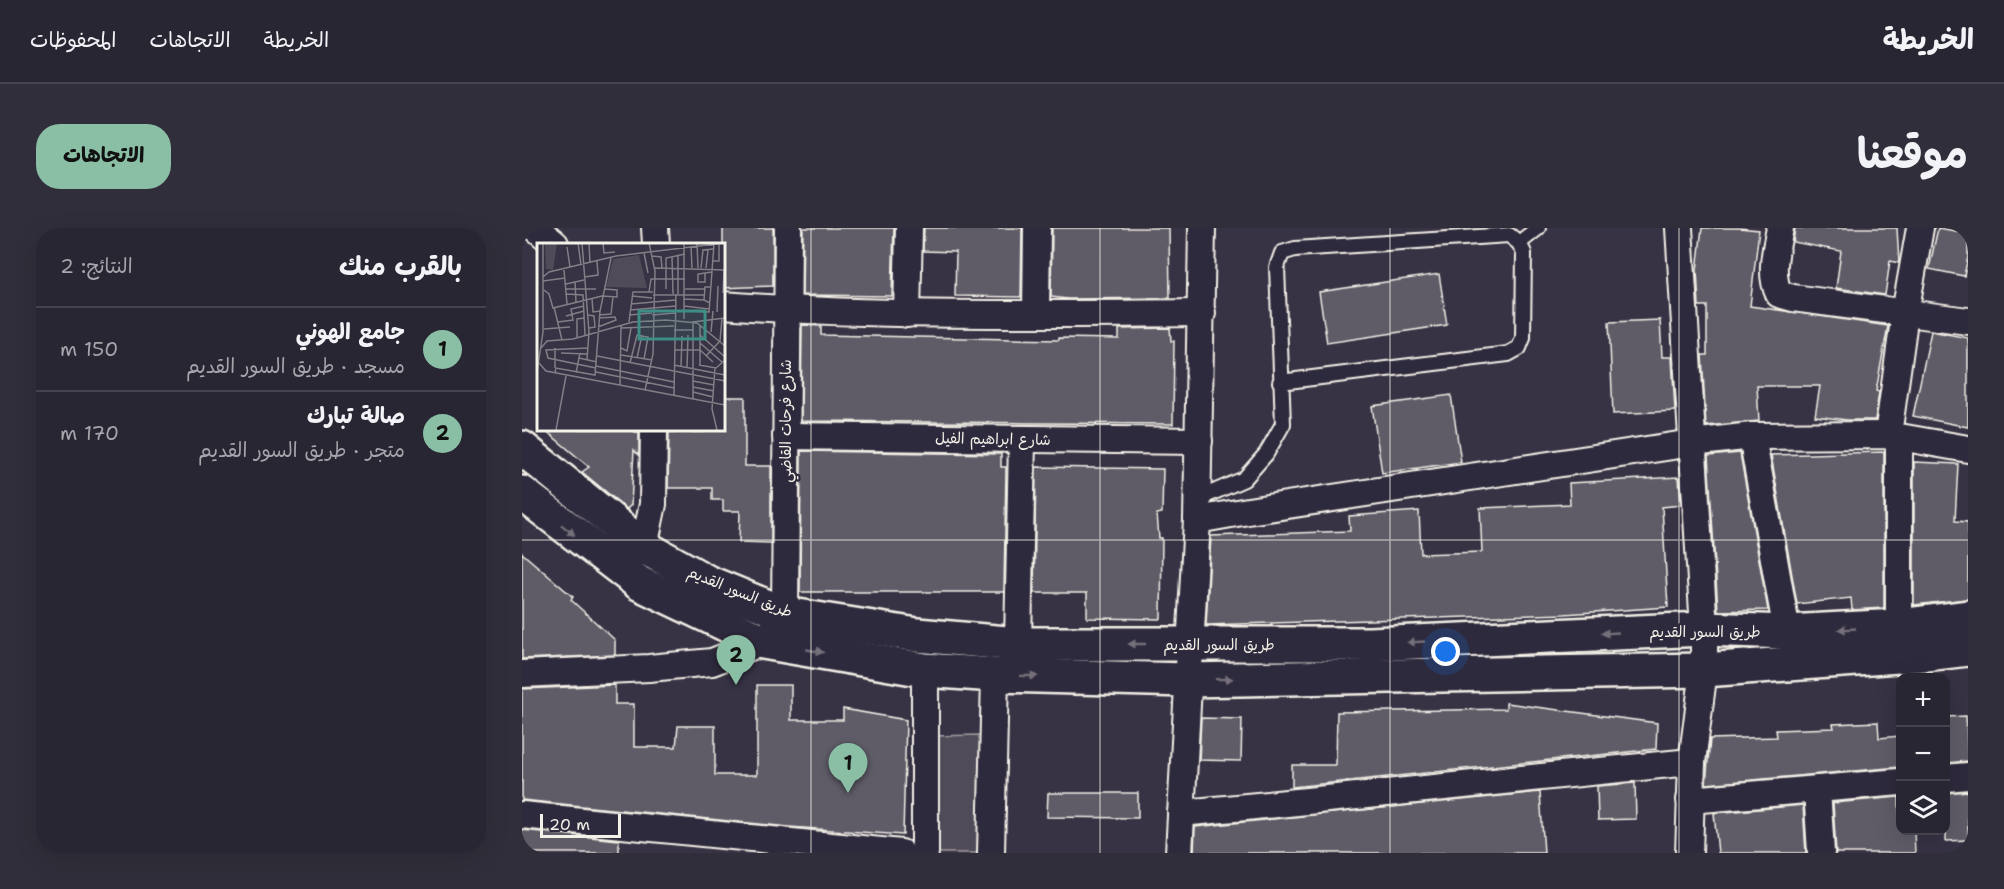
<!DOCTYPE html>
<html lang="ar">
<meta charset="utf-8">
<style>
:root{--surface:#292633;--page:#312e3b;--text:#f1f3f6;--muted:#a5a5ac;--line:#45434e;--accent:#8abfa5}
body{margin:0;font-family:"Shantell Sans","Playpen Sans Arabic",sans-serif;background:var(--page);color:var(--text);direction:rtl}
.controls{position:absolute;right:18px;bottom:18px;display:grid;overflow:hidden;border-radius:12px;box-shadow:0 6px 24px #0002}
.controls button{width:54px;height:54px;display:grid;place-items:center;padding:0;border:0;border-bottom:2px solid var(--line);background:var(--surface);color:var(--text);font:30px sans-serif}
.scale{position:absolute;left:18px;bottom:15px;width:81px;box-sizing:border-box;padding-left:6px;border:3px solid #f4f1e8;border-top:0;font-size:16px;line-height:21px;white-space:nowrap;color:#f4f1e8;-webkit-text-stroke:4px #2f2a3d;paint-order:stroke}
.you{position:absolute;left:924px;top:424px;width:21px;height:21px;margin:-15px;border:4px solid #fff;border-radius:50%;background:#1a73e8;box-shadow:0 0 0 9px #1a73e833}
.badge{display:grid;place-items:center;width:39px;height:39px;border-radius:50%;background:var(--accent);color:#111;font-size:20px;font-weight:700}
.pin{position:absolute;translate:-50% -50px;filter:drop-shadow(0 2px 3px #0008)}
.pin::after{content:'';position:absolute;top:32px;width:21px;height:18px;background:inherit;clip-path:polygon(0 0,100% 0,50% 100%)}
.list{margin:0;padding:0;list-style:none}
h2{display:flex;justify-content:space-between;align-items:center;height:78px;margin:0;padding:0 24px;font-size:26px}
h2 small{font-size:20px;font-weight:400;color:var(--muted)}
.list li{display:grid;grid-template-columns:39px 1fr auto;gap:18px;align-items:center;box-sizing:border-box;height:84px;padding:0 24px;border-top:2px solid var(--line)}
.list b{display:block;font-size:22px;white-space:nowrap}
.list p{margin:0;font-size:20px;white-space:nowrap;color:var(--muted)}
.list em{font-size:20px;font-style:normal;color:var(--muted)}
.icon{flex:none;width:33px;height:33px;fill:none;stroke:currentColor;stroke-width:2;stroke-linecap:round;stroke-linejoin:round}
.map{position:relative;flex:none;width:1446px;height:625px;overflow:hidden;direction:ltr;border-radius:24px}
header{display:flex;align-items:center;gap:36px;box-sizing:border-box;height:84px;padding:0 30px;background:var(--surface);border-bottom:2px solid var(--line)}
header strong{font-size:28px}
nav{display:flex;gap:33px;margin-inline-start:auto;font-size:21px}
.intro{display:flex;align-items:center;justify-content:space-between;box-sizing:border-box;height:144px;padding:0 36px}
h1{margin:0;font-size:42px}
.button{padding:15px 27px;border-radius:24px;background:var(--accent);color:#111;font-size:21px;font-weight:700}
main{display:flex;gap:36px;padding:0 36px}
aside{flex:1;background:var(--surface);border-radius:24px;box-shadow:0 6px 24px #0002}
.map>svg:first-child{display:block}
.green{fill:#504b59;stroke:#a29ea0;stroke-width:1.5}
.building{fill:#5f5c67;stroke:#f4f1e8;stroke-width:1.5}
.lines{fill:none;stroke-linecap:round;stroke-linejoin:round}
.service-casing{stroke:#f4f1e8;stroke-width:18}
.minor-casing{stroke:#f4f1e8;stroke-width:30}
.secondary-casing{stroke:#f4f1e8;stroke-width:38}
.service{stroke:#2f2a3d;stroke-width:14}
.minor{stroke:#2f2a3d;stroke-width:26}
.secondary{stroke:#2f2a3d;stroke-width:33}
.oneway{fill:#747079}
.grid{fill:none;stroke:#f4f1e8;stroke-width:1.5;stroke-opacity:0.55}
.labels{text-anchor:middle;stroke-width:4.5;stroke-linejoin:round;paint-order:stroke}
.street-label{font-size:15px;fill:#f4f1e8;stroke:#2f2a3d}
.inset-road{fill:none;stroke:#837e86;stroke-width:1.5}
.view{fill:#3d8f86;fill-opacity:0.15;stroke:#3d8f86;stroke-width:3}
.inset-edge{fill:none;stroke:#f4f1e8;stroke-width:3}
</style>
<header>
<strong>الخريطة</strong>
<nav><a>الخريطة</a><a>الاتجاهات</a><a>المحفوظات</a></nav>
</header>
<div class="intro"><h1>موقعنا</h1><a class="button">الاتجاهات</a></div>
<main>
<div class="map">
<svg width="1446" height="625" viewBox="0 0 1446 625">
<rect width="100%" height="100%" fill="#373244"/>
<filter id="ink" filterUnits="userSpaceOnUse"><feTurbulence type="fractalNoise" baseFrequency=".0167" numOctaves="2"/><feDisplacementMap in="SourceGraphic" scale="12" xChannelSelector="R" yChannelSelector="G"/><feConvolveMatrix kernelMatrix="1 2 1 2 8 2 1 2 1" color-interpolation-filters="sRGB"/></filter>
<g filter="url(#ink)">
<path class="green" d="M458 507 459 625H410L409 508Z"/>
<g class="building">
<path d="M201 0H251V58L201 60Z"/>
<path d="M281 0H372L370 68 280 67Z"/>
<path d="M402 0H500L499 69 433 68 434 24 401 23Z"/>
<path d="M530 0H647L648 70 546 71 529 69Z"/>
<path d="M1180 0H1217L1237 2 1228 78 1366 98 1354 163 1357 164 1353 192H1325L1293 188 1298 158H1235L1237 193 1184 198 1180 127H1185V78H1177L1175 42Z"/>
<path d="M1273 0H1375L1377 35 1368 33 1363 67 1314 60 1319 23 1271 14Z"/>
<path d="M1416 0 1446 5V29L1442 48 1407 41Z"/>
<path d="M917 46 925 97 805 115 797 64Z"/>
<path d="M1138 92 1140 129H1150L1153 183 1091 186 1087 94Z"/>
<path d="M280 97 299 98V107L537 112V110L597 111V101L648 100 649 113H652L651 196 279 193Z"/>
<path d="M1409 103 1446 110V199L1391 188Z"/>
<path d="M929 167 939 234 860 245 850 178Z"/>
<path d="M201 169H223V238H249V315L217 314 218 283H201V272H190V260H146L147 204H182V201H201Z"/>
<path d="M22 201H113V204H117V228L112 222 109 277 105 281 60 244 67 239Z"/>
<path d="M279 223 479 226V239H484L482 364H278Z"/>
<path d="M1362 224V380L1330 382 1329 370 1275 376 1249 227Z"/>
<path d="M1218 225 1246 382 1196 383 1186 228Z"/>
<path d="M1392 234 1436 236 1433 293 1446 294V371L1392 377Z"/>
<path d="M514 239 641 241 640 285 635 286 637 310H640L639 391 565 390V365H512Z"/>
<path d="M1157 249 1159 277 1140 279 1146 379 1042 386 684 397 689 308 828 303 827 288 897 283 899 326 960 324 958 280 1048 276 1047 255Z"/>
<path d="M0 325 51 369 49 372 93 412V427L0 431Z"/>
<path d="M93 457V476H112V519H154L156 498H193V547H235V457H269V492H321V481L384 492 381 607 267 599 0 572V461Z"/>
<path d="M984 475 1135 495 1134 521 770 559V537H814L815 484 984 481Z"/>
<path d="M1444 488 1446 533 1424 535V489Z"/>
<path d="M679 490 720 491 719 533 677 532Z"/>
<path d="M1356 494 1357 510 1378 508V539L1184 556 1188 511 1255 509 1254 502 1312 500 1311 496Z"/>
<path d="M1113 555 1114 591 1076 592 1075 558Z"/>
<path d="M1446 563V612L1424 613V565Z"/>
<path d="M1018 564 1022 625H672L673 599Z"/>
<path d="M526 565H616V590L525 589Z"/>
<path d="M1377 569 1378 603H1392L1393 625H1314L1311 575Z"/>
<path d="M1281 577 1284 625H1196L1192 585Z"/>
<path d="M0 602 97 612V625H0Z"/>
</g>
<g class="lines">
<defs>
<g id="service">
<path d="M997 15 1016 0"/>
<path d="M676 271 722 251 744 226 761 196 755 39 760 25 773 21 987 7 997 15 1002 25 1001 110 997 120 986 126 758 154"/>
</g>
<g id="minor">
<path d="M14 0 33 16"/>
<path d="M133 0 134 16"/>
<path d="M1157 0 1182 401V442L1170 534 1167 625"/>
<path d="M1258 0C1254 21 1247 46 1257 66L1271 70 1446 93"/>
<path d="M201 77C360 89 520 86 680 85"/>
<path d="M385 86 387 0"/>
<path d="M514 86 515 0"/>
<path d="M1366 207 1383 85 1398 0"/>
<path d="M264 208 677 213"/>
<path d="M1230 208 1265 404"/>
<path d="M1377 209V398"/>
<path d="M675 292 726 283 1170 215 1230 208 1366 207 1446 221"/>
<path d="M122 319 131 276 132 201"/>
<path d="M496 416 500 211"/>
<path d="M0 446 127 440 190 434 241 414 263 386 266 0"/>
<path d="M1424 550 1446 548"/>
<path d="M1295 561 1299 625"/>
<path d="M1168 572 1378 554"/>
<path d="M659 585C829 570 999 550 1170 534"/>
<path d="M0 587 379 625"/>
<path d="M403 625V442"/>
<path d="M469 625 473 447"/>
<path d="M657 625 675 292 680 0"/>
</g>
<g id="secondary">
<path d="M0 220 122 319 185 354 263 386 395 407 496 416H848L1182 401 1265 404 1377 398 1446 389"/>
<path d="M0 265 117 355 241 414 403 442 473 447 665 452 1182 442 1404 426 1446 421"/>
</g>
</defs>
<use href="#service" class="service-casing"/>
<use href="#minor" class="minor-casing"/>
<use href="#secondary" class="secondary-casing"/>
<use href="#service" class="service"/>
<use href="#minor" class="minor"/>
<use href="#secondary" class="secondary"/>
</g>
<defs><path id="oneway-solid" d="M-6-.8H1V-3.2L6.5 0L1 3.2V.8H-6Z" transform="scale(1.5)"/></defs>
<g class="oneway">
<use href="#oneway-solid" transform="translate(46 302) rotate(38)"/>
<use href="#oneway-solid" transform="translate(1325 401) rotate(177)"/>
<use href="#oneway-solid" transform="translate(1088 405) rotate(177)"/>
<use href="#oneway-solid" transform="translate(894 414) rotate(177)"/>
<use href="#oneway-solid" transform="translate(615 416) rotate(-180)"/>
<use href="#oneway-solid" transform="translate(293 423) rotate(10)"/>
<use href="#oneway-solid" transform="translate(507 448) rotate(1)"/>
<use href="#oneway-solid" transform="translate(702 451) rotate(-1)"/>
</g>
</g>
<path class="grid" d="M289 0V625M578 0V625M868 0V625M1157 0V625M0 312H1446"/>
<g class="labels">
<g class="street-label">
<text transform="translate(264 193) rotate(-90)" y="5">شارع فرحات القاضي</text>
<text transform="translate(471 211) rotate(1)" y="5">شارع ابراهيم الفيل</text>
<text transform="translate(218 364) rotate(22)" y="5">طريق السور القديم</text>
<text x="1183" y="409">طريق السور القديم</text>
<text x="697" y="422">طريق السور القديم</text>
</g>
</g>
<g transform="translate(15 15)">
<rect width="188" height="188" fill="#373244"/>
<path d="M8 0H20L16 27 9 26ZM102 12 110 45 69 44 76 16Z" fill="#504b59"/>
<path class="inset-road" d="M41 0 44 22M45 0 52 89 50 117M52 0 53 20M66 0 67 10 78 9M160 0 161 25M154 3 155 25M30 4 33 24M107 10 111 30M115 13 124 14 125 25M135 14 136 51M176 18H182V1M118 25 188 27M164 25 166 7 176 6M169 25 171 7M27 27 30 61M168 30V39H161V31H162L168 30 175 29M6 34 12 29 79 13 187 0M47 34 61 32 60 18M6 38 28 35M38 39 39 59M29 41 47 37M29 46H59M129 46V15L148 11M148 46H168M7 47 12 51 16 65 65 53 80 54V47L67 46M112 49 114 36H148M186 50 187 27M29 51 46 52 48 92M141 51V13M116 52H167M95 53 115 55M55 55 56 69 63 68M147 56 167 57M173 60 167 57 168 44H174M94 61 139 57M147 63 172 66M17 64 25 97M93 67 139 63M150 68 172 69 177 1M180 69 181 43M51 72 57 73 58 84 52 85M62 72 74 71 76 54M92 72 115 70M115 72 138 70M29 73 47 68M147 76V0M21 79 36 77 34 66 47 63M92 79 96 49H116M61 84 79 77 78 74 62 75M84 85 137 83M7 86 33 84M137 87H156M174 89 176 68M163 92 188 114M40 94V76L47 75M163 100 185 119M4 105 10 98 36 96 96 79 129 77 160 80 188 103M51 105 9 107 11 115 59 125M84 105 90 108 94 85M137 107H163L176 119M24 110 50 111M84 112 115 117M60 113 188 138M169 113 183 98 185 75M42 115 60 119M100 115 105 92M2 120 9 128 188 162M93 120 100 92 111 94 107 116M137 122 188 132M162 122 179 125 188 117M163 122V83M59 123 137 139M144 123 145 93M18 125V105M150 125 151 92M178 125 175 166 180 187M0 129 6 89V0M59 129 137 145M18 130 19 125 58 132 63 68 74 15M39 130 43 110M156 138 177 142M83 142 84 82M156 144 177 148M108 147 116 111 118 28 112 0M156 149 176 154M137 152 139 51M156 156V79L188 75M19 187 29 133"/>
<path class="view" d="M102 68H168V96H102Z"/>
<rect width="188" height="188" class="inset-edge"/>
</g>
</svg>
<div class="controls">
<button>+</button>
<button>−</button>
<button><svg class="icon" aria-label="layers" viewBox="0 0 24 24"><path d="M12 4l9 5-9 5-9-5zM3 14l9 5 9-5"/></svg></button>
</div>
<div class="scale">20 m</div>
<div class="you"></div>
<div class="pin badge" style="left:326px;top:565px">1</div>
<div class="pin badge" style="left:214px;top:457px">2</div>
</div>
<aside>
<h2>بالقرب منك<small>النتائج: 2</small></h2>
<ul class="list">
<li><span class="badge">1</span><div><b>جامع الهوني</b><p>مسجد · طريق السور القديم</p></div><em>150 m</em></li>
<li><span class="badge">2</span><div><b>صالة تبارك</b><p>متجر · طريق السور القديم</p></div><em>170 m</em></li>
</ul>
</aside>
</main>
